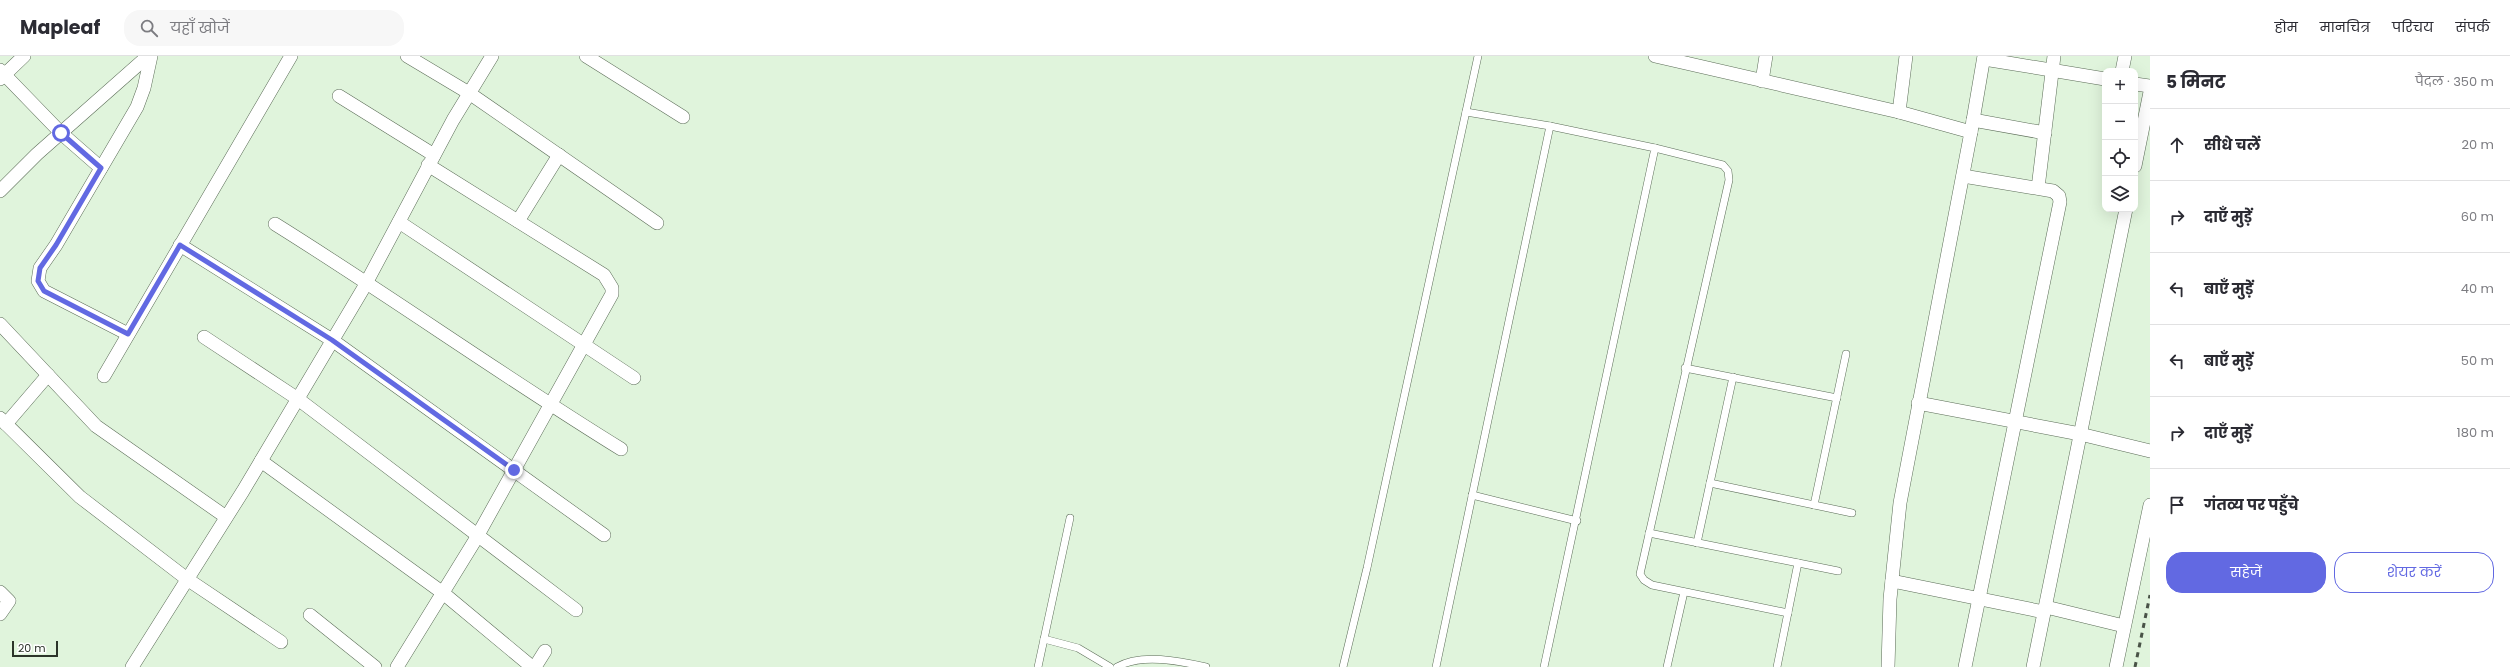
<!DOCTYPE html>
<html lang="hi">
<meta charset="utf-8">
<style>
:root{--surface:#fff;--page:#f7f7f7;--text:#2b2b33;--muted:#7c7c81;--line:#e1e1e2;--accent:#6269e2}
body{margin:0;font-family:Poppins,"Noto Sans Devanagari",sans-serif;background:var(--page);color:var(--text)}
.controls{position:absolute;right:12px;top:12px;display:grid;overflow:hidden;border-radius:8px;box-shadow:0 4px 16px #0002}
.controls button{width:36px;height:36px;display:grid;place-items:center;padding:0;border:0;border-bottom:1px solid var(--line);background:var(--surface);color:var(--text);font:20px sans-serif}
.scale{position:absolute;left:12px;bottom:10px;width:46px;box-sizing:border-box;padding-left:4px;border:2px solid #2c342a;border-top:0;font-size:11px;line-height:14px;white-space:nowrap;color:#2c342a;-webkit-text-stroke:3px #fff;paint-order:stroke}
.stop{position:absolute;width:12px;height:12px;margin:-9px;border:3px solid #6269e2;border-radius:50%;background:#fff}
.stop.end{background:#6269e2;border-color:#fff;box-shadow:0 1px 4px #0008}
.list{margin:0;padding:0;list-style:none}
h2{display:flex;justify-content:space-between;align-items:center;height:52px;margin:0;padding:0 16px;font-size:17px}
h2 small{font-size:13px;font-weight:400;color:var(--muted)}
.list li{display:grid;grid-template-columns:26px 1fr auto;gap:12px;align-items:center;box-sizing:border-box;height:72px;padding:0 16px;border-top:1px solid var(--line)}
.list b{display:block;font-size:15px;white-space:nowrap}
.list em{font-size:13px;font-style:normal;color:var(--muted)}
.actions{display:flex;gap:8px;padding:12px 16px}
.actions a{flex:1;padding:9px 0;border:1px solid var(--accent);border-radius:16px;text-align:center;font-size:14px;color:var(--accent)}
.actions .main{background:var(--accent);color:#fff}
.icon{flex:none;width:22px;height:22px;fill:none;stroke:currentColor;stroke-width:2;stroke-linecap:round;stroke-linejoin:round}
.map{position:relative;flex:none;width:2150px;height:611px;overflow:hidden}
header{display:flex;align-items:center;gap:24px;box-sizing:border-box;height:56px;padding:0 20px;background:var(--surface);border-bottom:1px solid var(--line)}
header strong{font-size:19px}
nav{display:flex;gap:22px;margin-inline-start:auto;font-size:14px}
.search{width:280px;height:36px;background:var(--page);display:flex;align-items:center;gap:10px;box-sizing:border-box;padding:0 14px;border-radius:16px;color:var(--muted);font-size:15px}
main{display:flex}
aside{flex:1;background:var(--surface)}
.map>svg:first-child{display:block}
.lines{fill:none;stroke-linecap:round;stroke-linejoin:round}
.lane-casing{stroke:#5b6c57;stroke-width:8}
.street-casing{stroke:#5b6c57;stroke-width:14}
.lane{stroke:#fff;stroke-width:7}
.street{stroke:#fff;stroke-width:13}
.rail{stroke:#495347;stroke-width:3;stroke-dasharray:5 5;stroke-linecap:butt}
.route{stroke:#6269e2;stroke-width:5}
</style>
<header>
<strong>Mapleaf</strong>
<div class="search"><svg class="icon" aria-label="search" viewBox="0 0 24 24"><circle cx="10" cy="10" r="6"/><path d="M15 15l6 6"/></svg>यहाँ खोजें</div>
<nav><a>होम</a><a>मानचित्र</a><a>परिचय</a><a>संपर्क</a></nav>
</header>
<main>
<div class="map">
<svg width="2150" height="611" viewBox="0 0 2150 611">
<rect width="100%" height="100%" fill="#e0f4dc"/>
<g class="lines">
<defs>
<g id="lane">
<path d="M1466 56 1550 70"/>
<path d="M1655 92 1723 109 1728 115 1729 124 1640 518 1644 524 1652 529 1788 557"/>
<path d="M1685 312 1837 342"/>
<path d="M1710 427 1852 457"/>
<path d="M1472 439 1577 465"/>
<path d="M1814 449 1846 298"/>
<path d="M1649 477 1838 515"/>
<path d="M1697 487 1733 321"/>
<path d="M1044 583 1078 592 1110 611"/>
<path d="M1038 611 1070 462"/>
<path d="M1117 611C1141 597 1180 605 1206 611"/>
<path d="M1343 611 1367 512 1478 0"/>
<path d="M1436 611 1550 70 1655 92 1544 611"/>
<path d="M1667 611 1684 536"/>
<path d="M1777 611 1798 507"/>
</g>
<g id="street">
<path d="M407 0 469 37 657 167"/>
<path d="M586 0 683 61"/>
<path d="M1655 0 1899 56 1971 76 1900 447 1890 543 1888 611"/>
<path d="M1984 3 2105 23"/>
<path d="M0 14 61 77 101 112"/>
<path d="M2122 15 2125 0"/>
<path d="M0 23 24 0"/>
<path d="M1762 25 1766 0"/>
<path d="M2135 28 2150 30"/>
<path d="M339 40 434 99"/>
<path d="M1899 56 1906 0"/>
<path d="M1973 64 2045 77"/>
<path d="M1971 76 1984 0"/>
<path d="M2135 110 2150 36"/>
<path d="M1963 120 2053 135 2059 140 2060 146 1965 611"/>
<path d="M2038 132 2054 0"/>
<path d="M0 135 37 98 148 0"/>
<path d="M518 165 559 99"/>
<path d="M399 166 634 322"/>
<path d="M275 168C392 241 504 321 621 393"/>
<path d="M180 189 332 284 604 479"/>
<path d="M0 268 96 370 226 461"/>
<path d="M128 278 44 235 38 225 40 212 56 189 137 51 144 32 151 0"/>
<path d="M204 281 298 343 576 554"/>
<path d="M104 320 291 0"/>
<path d="M1918 347 2080 378 2150 395"/>
<path d="M0 362 80 441 187 523 281 586"/>
<path d="M6 368 48 319"/>
<path d="M261 405 443 537 532 611"/>
<path d="M1892 525 2044 556 2046 551 2124 570"/>
<path d="M0 536 9 545 0 558"/>
<path d="M310 559 375 611"/>
<path d="M132 611 243 435 363 233 453 64 492 0"/>
<path d="M397 611 474 486 612 238V232L604 219 428 109"/>
<path d="M535 611 545 595"/>
<path d="M2033 611 2126 153"/>
<path d="M2116 611 2150 449"/>
</g>
</defs>
<use href="#lane" class="lane-casing"/>
<use href="#street" class="street-casing"/>
<use href="#lane" class="lane"/>
<use href="#street" class="street"/>
<path class="rail" d="M2135 611 2150 539"/>
</g>
<g class="lines">
<path class="route" d="M61 77 101 112 56 189 40 212 38 225 44 235 128 278 180 189 332 284 514 414"/>
</g>
</svg>
<div class="controls">
<button>+</button>
<button>−</button>
<button><svg class="icon" aria-label="locate" viewBox="0 0 24 24"><circle cx="12" cy="12" r="6"/><path d="M12 2v4M12 18v4M2 12h4M18 12h4"/></svg></button>
<button><svg class="icon" aria-label="layers" viewBox="0 0 24 24"><path d="M12 4l9 5-9 5-9-5zM3 14l9 5 9-5"/></svg></button>
</div>
<div class="scale">20 m</div>
<div class="stop" style="left:61px;top:77px"></div>
<div class="stop end" style="left:514px;top:414px"></div>
</div>
<aside>
<h2>5 मिनट<small>पैदल · 350 m</small></h2>
<ul class="list">
<li><svg class="icon" aria-label="ahead" viewBox="0 0 24 24"><path d="M12 20V5M6 11l6-6 6 6"/></svg><div><b>सीधे चलें</b></div><em>20 m</em></li>
<li><svg class="icon" aria-label="right" viewBox="0 0 24 24"><path d="M7 20v-9h11M14 6l5 5-5 5"/></svg><div><b>दाएँ मुड़ें</b></div><em>60 m</em></li>
<li><svg class="icon" aria-label="left" viewBox="0 0 24 24"><path d="M17 20v-9H6M10 6l-5 5 5 5"/></svg><div><b>बाएँ मुड़ें</b></div><em>40 m</em></li>
<li><svg class="icon" aria-label="left" viewBox="0 0 24 24"><path d="M17 20v-9H6M10 6l-5 5 5 5"/></svg><div><b>बाएँ मुड़ें</b></div><em>50 m</em></li>
<li><svg class="icon" aria-label="right" viewBox="0 0 24 24"><path d="M7 20v-9h11M14 6l5 5-5 5"/></svg><div><b>दाएँ मुड़ें</b></div><em>180 m</em></li>
<li><svg class="icon" aria-label="arrive" viewBox="0 0 24 24"><path d="M6 21V4h12l-3 4 3 4H6"/></svg><div><b>गंतव्य पर पहुँचे</b></div></li>
</ul>
<div class="actions"><a class="main">सहेजें</a><a>शेयर करें</a></div>
</aside>
</main>
